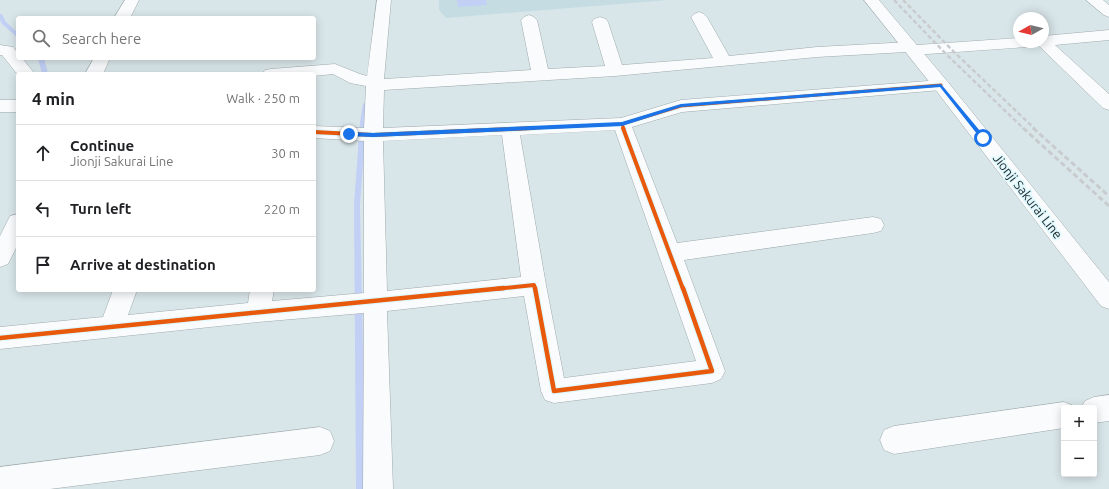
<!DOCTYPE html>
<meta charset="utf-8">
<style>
:root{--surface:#fff;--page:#f6f6f6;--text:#202124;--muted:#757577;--line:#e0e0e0}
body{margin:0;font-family:Ubuntu,sans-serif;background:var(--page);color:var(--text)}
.controls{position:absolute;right:12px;bottom:12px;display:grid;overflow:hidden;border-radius:4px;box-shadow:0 2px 10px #0003}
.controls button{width:36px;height:36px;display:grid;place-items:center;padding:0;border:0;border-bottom:1px solid var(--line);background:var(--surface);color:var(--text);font:20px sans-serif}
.compass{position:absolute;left:1013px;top:12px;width:36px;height:36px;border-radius:50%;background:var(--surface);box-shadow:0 2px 10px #0003;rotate:262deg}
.stop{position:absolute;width:12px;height:12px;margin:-9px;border:3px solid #1a73e8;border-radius:50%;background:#fff}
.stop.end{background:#1a73e8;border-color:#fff;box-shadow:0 1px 4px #0008}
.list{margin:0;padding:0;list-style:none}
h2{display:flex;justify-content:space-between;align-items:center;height:52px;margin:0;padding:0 16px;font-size:17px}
h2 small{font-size:13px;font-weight:400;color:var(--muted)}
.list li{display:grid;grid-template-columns:26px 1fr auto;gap:12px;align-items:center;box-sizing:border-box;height:56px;padding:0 16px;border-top:1px solid var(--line)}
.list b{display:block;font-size:15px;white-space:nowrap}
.list p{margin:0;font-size:13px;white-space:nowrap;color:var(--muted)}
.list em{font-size:13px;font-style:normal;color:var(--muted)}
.icon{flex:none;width:22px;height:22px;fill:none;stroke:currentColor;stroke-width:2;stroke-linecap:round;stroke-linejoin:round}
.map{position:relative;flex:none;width:1109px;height:489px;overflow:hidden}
.search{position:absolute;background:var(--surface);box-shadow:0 2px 10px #0003;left:16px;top:16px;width:300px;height:44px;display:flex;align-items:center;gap:10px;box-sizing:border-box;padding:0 14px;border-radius:4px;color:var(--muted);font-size:15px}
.panel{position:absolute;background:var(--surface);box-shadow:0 2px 10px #0003;left:16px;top:72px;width:300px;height:220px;border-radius:4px}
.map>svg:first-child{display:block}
.built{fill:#c5dde2}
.water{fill:#c2d0f6}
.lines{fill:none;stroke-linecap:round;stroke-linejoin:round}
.stream{fill:#c2d0f6;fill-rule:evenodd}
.minor-casing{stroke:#9faaac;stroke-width:1}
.major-casing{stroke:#9faaac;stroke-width:1}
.minor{fill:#f9fbfc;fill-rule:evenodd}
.major{fill:#f9fbfc;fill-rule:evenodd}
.rail-far1{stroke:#c9ccce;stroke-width:2.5;stroke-dasharray:4.5 2.5;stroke-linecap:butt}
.rail{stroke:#c9ccce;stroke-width:3;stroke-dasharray:5.5 3;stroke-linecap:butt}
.cycleway-far2-casing{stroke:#dff9fe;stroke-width:5}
.cycleway-far1-casing{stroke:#dff9fe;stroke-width:6}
.cycleway-casing{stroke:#dff9fe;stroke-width:7}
.cycleway-far2{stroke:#e8590c;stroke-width:3}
.cycleway-far1{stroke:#e8590c;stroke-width:4}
.cycleway{stroke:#e8590c;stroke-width:4.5}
.route{fill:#1a73e8}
.labels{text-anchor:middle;stroke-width:3.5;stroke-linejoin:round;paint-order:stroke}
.street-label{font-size:13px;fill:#1f282a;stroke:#dff9fe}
</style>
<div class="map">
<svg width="1109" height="489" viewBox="0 0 1109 489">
<rect width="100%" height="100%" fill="#d9e6e9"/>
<path class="built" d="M439 0H669L446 18 439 10Z"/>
<path class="water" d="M457 0H486L487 5 458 7Z"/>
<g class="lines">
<g class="stream">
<path d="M0 14H2L6 22 18 33V38L2 24 0 20Z"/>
<path d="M38 58H44L48 74H42Z"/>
<path d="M366 102 369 104 366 122 360 205 366 489H356L354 205 360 122 363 104Z"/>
</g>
<defs>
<g id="minor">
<path d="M125 0H139L130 18H114Z"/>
<path d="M377 0H391L384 79 531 70 521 20 524 17 529 15 534 17 537 20 548 69 605 66 592 22 594 19 600 17 606 19 608 22 622 65 713 58 691 17 694 14 699 12 704 14 707 17 729 56 817 47 910 42 917 45 1019 38V42H1043V36L1109 30V40L1055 45 1109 94V110L1103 108 1035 42 1033 45 1027 47 913 55 906 52 817 57 615 76 384 90 383 128 621 118 681 100 941 80 947 81 950 85 947 89 941 90 682 112 632 127 677 243 873 217 881 219 884 225 881 231 873 233 684 260 725 371 721 379 712 383 554 403 545 400 541 391 524 296 387 311 393 489H363L364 313 258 322 0 349V327L103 317 113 290H137L128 315 248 303 250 290H274L272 301 364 293V141L314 138V126L364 128 366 86 350 83 333 74 314 76V74H262L265 70 271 69 335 64 360 74 367 76ZM615 130 696 361 564 378 546 285 520 135ZM502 135 521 277 387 291 383 141Z"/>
<path d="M1086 0H1103L1109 5V17L1104 15Z"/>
<path d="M0 45 13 47 18 53V58H22L35 74 18 75 2 55H0Z"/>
<path d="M94 58H110L103 74H85Z"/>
<rect x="0" y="100" width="18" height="12"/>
<path d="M18 214V244L8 264 0 267V236L10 216Z"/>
<path d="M1109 395V421L1094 423V408H1081L1085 401 1094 397Z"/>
<path d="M1064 402 1074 406V408H1064V428L894 454 884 450 880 440 884 430 894 426Z"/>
<path d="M320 427 330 431 334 441 330 451 320 455 50 489H0V467Z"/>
</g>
<path id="major" d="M864 0H879L947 81 1109 282V309L1101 306 935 89Z"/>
</defs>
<use href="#minor" class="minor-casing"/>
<use href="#major" class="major-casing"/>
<use href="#minor" class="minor"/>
<use href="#major" class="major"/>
<g class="rail-far1">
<path d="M894 0 946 54 1024 129"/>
<path d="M903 0 953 51 1035 129"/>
</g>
<g class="rail">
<path d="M1023 128 1109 206"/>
<path d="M1033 128 1109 196"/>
</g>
<defs>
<g id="cycleway-far2">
<path d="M622 124 624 129"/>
<path d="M512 129 622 124 681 106 941 85"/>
</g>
<g id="cycleway-far1">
<path d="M623 128 683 289"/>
<path d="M314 132 373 135 534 128"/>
<path d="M495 289 534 285 535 289"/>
</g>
<g id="cycleway">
<path d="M535 288 554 391 712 371 683 288"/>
<path d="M0 338 504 288"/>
</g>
</defs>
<use href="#cycleway-far2" class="cycleway-far2-casing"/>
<use href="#cycleway-far1" class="cycleway-far1-casing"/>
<use href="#cycleway" class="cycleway-casing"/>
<use href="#cycleway-far2" class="cycleway-far2"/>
<use href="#cycleway-far1" class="cycleway-far1"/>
<use href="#cycleway" class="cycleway"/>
</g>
<path class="route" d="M941 84 985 137V139H981L940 87 681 107 622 126 373 137 349 136 346 134 349 132 373 133 622 122 681 104Z"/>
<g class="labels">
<g class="street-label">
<text transform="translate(1028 196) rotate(52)" y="5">Jionji Sakurai Line</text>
</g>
</g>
</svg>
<div class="controls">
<button>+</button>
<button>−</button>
</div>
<svg class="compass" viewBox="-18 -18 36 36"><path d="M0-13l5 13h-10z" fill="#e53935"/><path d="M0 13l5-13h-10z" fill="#757577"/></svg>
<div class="stop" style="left:983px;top:138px"></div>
<div class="stop end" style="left:349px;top:134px"></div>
<div class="search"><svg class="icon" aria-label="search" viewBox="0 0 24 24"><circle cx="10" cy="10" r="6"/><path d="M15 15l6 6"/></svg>Search here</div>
<section class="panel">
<h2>4 min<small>Walk · 250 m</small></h2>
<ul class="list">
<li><svg class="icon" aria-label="ahead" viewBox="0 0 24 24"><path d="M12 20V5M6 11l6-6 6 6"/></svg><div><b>Continue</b><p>Jionji Sakurai Line</p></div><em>30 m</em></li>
<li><svg class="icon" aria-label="left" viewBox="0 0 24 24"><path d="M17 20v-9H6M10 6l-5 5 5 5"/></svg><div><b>Turn left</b></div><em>220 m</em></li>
<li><svg class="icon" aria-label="arrive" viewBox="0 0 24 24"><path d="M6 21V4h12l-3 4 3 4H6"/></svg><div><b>Arrive at destination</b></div></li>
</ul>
</section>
</div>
